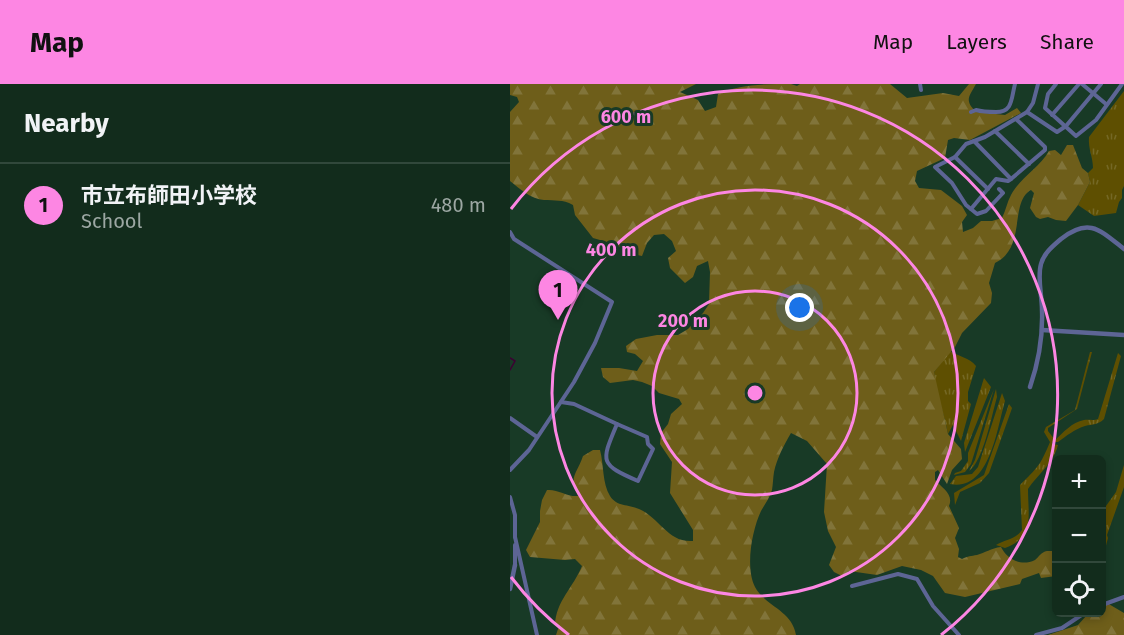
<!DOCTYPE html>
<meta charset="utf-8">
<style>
:root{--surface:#122c1c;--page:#1f3829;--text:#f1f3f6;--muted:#9ca7a3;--line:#31483b;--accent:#fd86e3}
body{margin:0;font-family:"Fira Sans","Noto Sans JP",sans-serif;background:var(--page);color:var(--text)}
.controls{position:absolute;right:18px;bottom:18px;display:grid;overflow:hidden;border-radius:9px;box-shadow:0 3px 9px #0003}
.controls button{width:54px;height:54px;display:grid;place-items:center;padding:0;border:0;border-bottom:2px solid var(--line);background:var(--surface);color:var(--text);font:30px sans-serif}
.you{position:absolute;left:290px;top:224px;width:21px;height:21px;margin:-15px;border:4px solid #fff;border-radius:50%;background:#1a73e8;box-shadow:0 0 0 9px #1a73e833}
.badge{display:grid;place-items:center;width:39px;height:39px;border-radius:50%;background:var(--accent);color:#111;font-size:20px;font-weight:700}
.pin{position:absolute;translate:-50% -50px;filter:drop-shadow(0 2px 3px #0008)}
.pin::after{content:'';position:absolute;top:32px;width:21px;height:18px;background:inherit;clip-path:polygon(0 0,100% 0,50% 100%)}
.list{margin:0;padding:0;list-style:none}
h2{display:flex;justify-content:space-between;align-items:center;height:78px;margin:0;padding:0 24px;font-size:26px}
h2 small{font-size:20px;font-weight:400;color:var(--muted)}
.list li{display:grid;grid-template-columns:39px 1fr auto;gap:18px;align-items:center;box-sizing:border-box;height:84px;padding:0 24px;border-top:2px solid var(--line)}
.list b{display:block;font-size:22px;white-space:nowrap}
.list p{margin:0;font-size:20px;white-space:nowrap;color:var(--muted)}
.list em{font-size:20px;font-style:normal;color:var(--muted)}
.icon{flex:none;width:33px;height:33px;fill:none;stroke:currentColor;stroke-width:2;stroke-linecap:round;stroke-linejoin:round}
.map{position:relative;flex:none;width:614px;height:551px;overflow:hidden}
header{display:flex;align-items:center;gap:36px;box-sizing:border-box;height:84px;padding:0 30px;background:var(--accent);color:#111}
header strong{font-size:28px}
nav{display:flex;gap:33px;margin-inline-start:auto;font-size:21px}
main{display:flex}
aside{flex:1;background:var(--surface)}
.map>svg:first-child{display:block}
.grass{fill:url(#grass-tufts)}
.forest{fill:url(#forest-firs)}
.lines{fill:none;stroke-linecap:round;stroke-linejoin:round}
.stream{stroke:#3d0033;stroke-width:1.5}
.minor{stroke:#5d6595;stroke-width:4}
.tertiary{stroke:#5d6595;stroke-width:4.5}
.ring{fill:none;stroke:#fd86e3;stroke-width:3}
.centre{fill:#fd86e3;stroke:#183a26;stroke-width:3}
.ring-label{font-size:18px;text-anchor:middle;font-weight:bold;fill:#fd86e3;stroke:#183a26;stroke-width:6;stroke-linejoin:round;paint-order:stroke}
</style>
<header>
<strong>Map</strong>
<nav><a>Map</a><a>Layers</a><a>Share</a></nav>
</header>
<main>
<aside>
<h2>Nearby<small></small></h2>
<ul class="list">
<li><span class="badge">1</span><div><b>市立布師田小学校</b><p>School</p></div><em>480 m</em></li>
</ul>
</aside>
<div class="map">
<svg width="614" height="551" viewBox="0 0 614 551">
<defs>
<pattern id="grass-tufts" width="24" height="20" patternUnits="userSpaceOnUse" patternTransform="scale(1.5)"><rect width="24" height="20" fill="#5e4f01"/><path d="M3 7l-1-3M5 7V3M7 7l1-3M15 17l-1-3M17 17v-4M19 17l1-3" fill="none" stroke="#746825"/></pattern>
<pattern id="forest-firs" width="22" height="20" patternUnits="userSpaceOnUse" patternTransform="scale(1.5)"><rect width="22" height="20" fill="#6e5e1a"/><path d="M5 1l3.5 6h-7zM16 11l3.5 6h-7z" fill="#81743a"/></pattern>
</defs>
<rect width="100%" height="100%" fill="#183a26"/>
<g class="grass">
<path d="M614 7V102L612 106V114L609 118 606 129 584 132 568 121 580 98 578 89 583 84C583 73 578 65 579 53Z"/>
<path d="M440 267C449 273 459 273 466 282L458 308V317L461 320 451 357 443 341 438 350C434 329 426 309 424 288Z"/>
<path d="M580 268H582L567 325 538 344V347L545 356C553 349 562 338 574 336 579 335 583 337 588 335L608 269 611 272 594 335C588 341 583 340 575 342 565 345 556 352 548 358H542V360L548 361C543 380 528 390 518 405 518 432 525 453 495 464L486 461C495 455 505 456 512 446L510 401C528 383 530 382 540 358L534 348 536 343 565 326Z"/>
<path d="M474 294 481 303 455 368 454 359Z"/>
<path d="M484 305 461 380 455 388 444 391 445 389 451 387 458 377V369Z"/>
<path d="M486 305 487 313C482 330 473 378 459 387L465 376Z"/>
<path d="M492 309 495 317C487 344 480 408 440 400L446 392 462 390 468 383Z"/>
<path d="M499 320 502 324 501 327 479 389 470 399 450 408 445 421 444 409 474 391Z"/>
<path d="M614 381V403L597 451 598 454 594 469 596 472 592 471V439L596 422 606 408Z"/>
</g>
<g class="forest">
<path d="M0 0H186L170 8 188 16 195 27 206 23 208 10C229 0 257 0 281 0L287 2 290 0H380L397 14 433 9 449 12 459 0H466C459 13 454 16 466 28L495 31 507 24 511 29 460 56 444 54 438 56 435 74 407 87 405 97 409 104 431 106 452 122 457 131 452 138 453 148 463 144 471 137H482L492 134C496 126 497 118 501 111 510 94 529 84 539 67L545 66 551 71 557 61H563L572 84 578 89 580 98 568 121 556 137 546 136 538 133 530 135 526 133 520 124 524 109 521 106C499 118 517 164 485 179L479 199 482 209 481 219 452 249 445 263 424 288 438 350 451 365 452 375 442 386 437 400 428 386 425 388V396C432 404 444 410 439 422L449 444 445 454 449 465 448 473 452 475C458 472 461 472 467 471 475 469 481 464 491 463 497 475 511 483 525 476 529 473 531 468 537 467 540 467 543 467 546 466V492L531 494 529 489 512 495 510 500 455 513 435 509 423 492 411 486 392 482 367 491 339 487 332 492 324 488 319 481 326 463 318 447 314 428 317 380 297 357 281 349C274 361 267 374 264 388 263 394 263 400 262 406 260 413 255 420 251 427 242 446 235 483 245 503 256 523 282 526 286 551H46L49 542 45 541C46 517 63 504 72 482L65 475 55 476 20 473 16 466 30 438V427L32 416 37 406C48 405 57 413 68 412 58 393 67 390 73 372L83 366H90C94 381 92 399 100 412 107 423 118 420 129 425 150 434 158 459 183 457V446L160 409 162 378 150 360 151 349 158 340 161 330 172 320 169 315 149 309 142 302 132 298 123 296 100 299 93 293 91 284H109L127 287 133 277 125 270 117 268 116 262 126 255 147 251H168L178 245 193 229 199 220 200 188 198 177 187 182 183 193 175 199 160 184 158 174 166 167 162 157 154 150 144 151 137 159 132 172 122 170 104 160 83 154 65 131 63 121C52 115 46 117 34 116 21 115 10 105 0 97V28L9 18 7 13 0 11Z"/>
<path d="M597 519 614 529V551H538L568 541 577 531 583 529 592 528V524Z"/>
</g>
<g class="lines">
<path class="stream" d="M0 274 5 277 0 286"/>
<g class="minor">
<path d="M410 0 411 6"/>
<path d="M546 0 538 10 535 24 566 52 586 36 612 0"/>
<path d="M572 0 596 20"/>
<path d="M461 28 466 26C473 28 478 28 486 28 503 28 501 15 505 0"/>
<path d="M517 28 547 48 556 42 591 0"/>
<path d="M542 31 569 0"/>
<path d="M485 47 519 80"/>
<path d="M464 57 501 95"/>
<path d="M445 73 478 105"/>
<path d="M489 105 493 109 476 127 467 130 456 121 442 99 425 83 445 73 456 60 475 53 517 28 523 19 528 0"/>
<path d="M461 125 486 95 498 97 501 95 535 66V63L506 35"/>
<path d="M0 148 4 155 102 218 85 259 64 298 19 366 0 386"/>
<path d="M51 318 64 320 107 340"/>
<path d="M0 334 27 353"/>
<path d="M107 340 137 353 138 360 143 365 128 397C89 380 91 378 107 340Z"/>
<path d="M0 413 5 431V453"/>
<path d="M5 453 27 551"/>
<path d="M5 481V461"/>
<path d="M342 502 388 490 407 495 423 522 449 551"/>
<path d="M592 521 614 513"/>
<path d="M526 551 552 544 576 528"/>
</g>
<g class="tertiary">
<path d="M532 246 614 251"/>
<path d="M520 303C529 277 533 253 532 226 532 211 527 194 531 180 534 169 543 162 551 155 579 133 590 146 614 165"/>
<path d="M0 505 5 481"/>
</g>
</g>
<g class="ring">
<circle cx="245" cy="309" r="102"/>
<circle cx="245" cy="309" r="203"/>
<path d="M59 551A305 305 0 0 1 1 493M1 125A305 305 0 1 1 431 551"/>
</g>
<circle cx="245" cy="309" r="9" class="centre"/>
<g class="ring-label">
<text x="116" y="39">600 m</text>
<text x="101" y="172">400 m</text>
<text x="173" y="243">200 m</text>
</g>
</svg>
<div class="controls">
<button>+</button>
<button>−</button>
<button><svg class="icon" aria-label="locate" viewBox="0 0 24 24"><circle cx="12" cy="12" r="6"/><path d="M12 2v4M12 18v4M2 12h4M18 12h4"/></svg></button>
</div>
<div class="you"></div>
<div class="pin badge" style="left:48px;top:236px">1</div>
</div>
</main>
